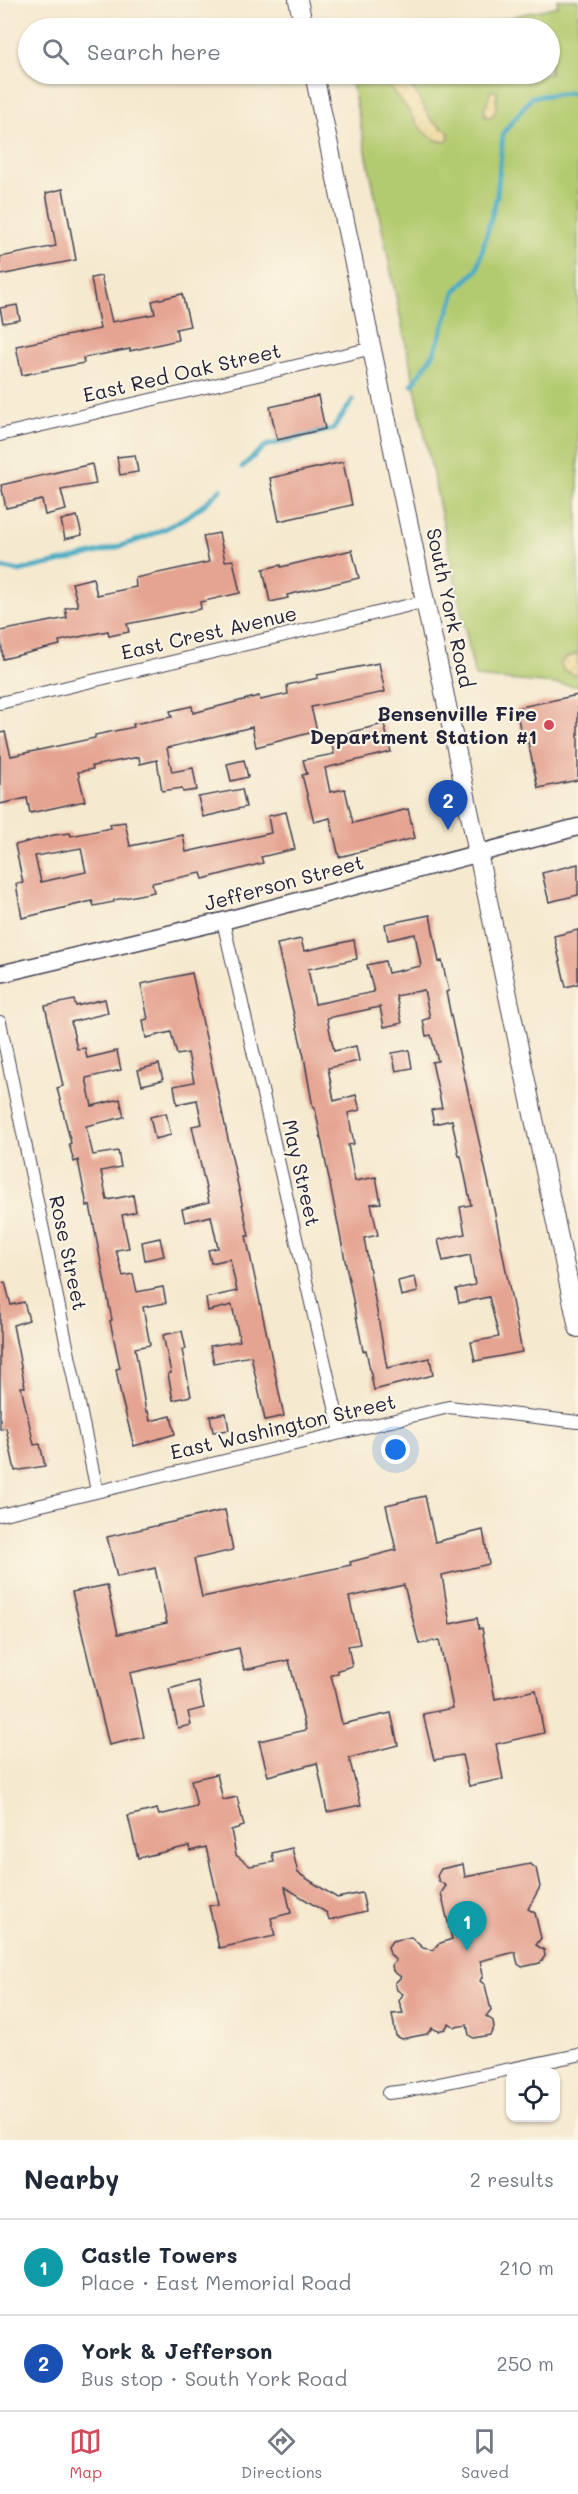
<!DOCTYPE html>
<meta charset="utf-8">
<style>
:root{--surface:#fff;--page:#f2f2f3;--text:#1f2937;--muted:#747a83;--line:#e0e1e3;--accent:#d1495b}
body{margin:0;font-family:Mali,sans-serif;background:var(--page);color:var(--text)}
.controls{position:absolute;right:18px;bottom:18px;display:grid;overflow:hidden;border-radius:12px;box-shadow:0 2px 4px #0004}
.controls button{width:54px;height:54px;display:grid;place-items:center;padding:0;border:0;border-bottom:2px solid var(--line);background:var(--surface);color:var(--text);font:30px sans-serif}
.you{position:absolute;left:396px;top:1450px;width:21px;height:21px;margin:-15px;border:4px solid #fff;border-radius:50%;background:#1a73e8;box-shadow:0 0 0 9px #1a73e833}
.badge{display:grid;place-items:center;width:39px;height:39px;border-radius:50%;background:var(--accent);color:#fff;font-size:20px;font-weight:700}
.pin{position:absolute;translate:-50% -50px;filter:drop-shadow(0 2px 3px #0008)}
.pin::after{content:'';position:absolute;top:32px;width:21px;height:18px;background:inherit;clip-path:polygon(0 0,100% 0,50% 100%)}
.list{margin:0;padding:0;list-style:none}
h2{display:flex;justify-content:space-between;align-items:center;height:78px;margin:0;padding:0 24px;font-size:26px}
h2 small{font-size:20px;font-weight:400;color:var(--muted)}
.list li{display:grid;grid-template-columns:39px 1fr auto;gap:18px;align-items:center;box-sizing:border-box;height:96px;padding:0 24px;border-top:2px solid var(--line)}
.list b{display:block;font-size:22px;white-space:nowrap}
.list p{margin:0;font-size:20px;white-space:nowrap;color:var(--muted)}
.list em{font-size:20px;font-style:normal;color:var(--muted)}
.icon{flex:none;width:33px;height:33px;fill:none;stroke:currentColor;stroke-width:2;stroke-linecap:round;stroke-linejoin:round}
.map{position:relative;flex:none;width:578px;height:2140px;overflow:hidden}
.search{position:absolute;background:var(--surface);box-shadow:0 2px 4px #0004;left:18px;right:18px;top:18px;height:66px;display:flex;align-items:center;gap:15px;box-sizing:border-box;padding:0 21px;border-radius:33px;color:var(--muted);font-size:22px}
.sheet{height:270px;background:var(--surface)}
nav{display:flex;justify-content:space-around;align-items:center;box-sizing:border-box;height:84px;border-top:2px solid var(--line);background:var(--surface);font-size:16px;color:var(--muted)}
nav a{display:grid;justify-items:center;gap:3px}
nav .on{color:var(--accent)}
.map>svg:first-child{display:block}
.green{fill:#b3cb70;stroke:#6a7656;stroke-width:1.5}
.sand{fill:url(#sand-dots);stroke:#887e6c;stroke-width:1.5}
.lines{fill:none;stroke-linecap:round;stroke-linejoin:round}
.stream{stroke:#45abc4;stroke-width:5}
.building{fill:#e5a391;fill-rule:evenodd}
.minor-casing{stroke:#424051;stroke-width:14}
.tertiary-casing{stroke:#424051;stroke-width:19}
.secondary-casing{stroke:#424051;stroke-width:20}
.minor{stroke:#fff;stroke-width:12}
.tertiary{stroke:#fff;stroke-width:16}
.secondary{stroke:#fff;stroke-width:18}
.poi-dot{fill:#d1495b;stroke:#fcf5e5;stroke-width:2}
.labels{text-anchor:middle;stroke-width:4.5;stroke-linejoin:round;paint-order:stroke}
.street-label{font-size:20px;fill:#22223b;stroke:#fcf5e5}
.poi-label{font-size:20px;font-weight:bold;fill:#22223b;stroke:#fcf5e5;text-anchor:end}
</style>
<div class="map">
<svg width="578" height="2140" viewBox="0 0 578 2140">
<defs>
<pattern id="sand-dots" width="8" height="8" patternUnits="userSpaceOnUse" patternTransform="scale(1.5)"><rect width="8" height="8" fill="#eeda9e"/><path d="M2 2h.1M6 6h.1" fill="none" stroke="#ccbb89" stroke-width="1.8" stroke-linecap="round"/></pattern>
</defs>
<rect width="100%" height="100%" fill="#fcf5e5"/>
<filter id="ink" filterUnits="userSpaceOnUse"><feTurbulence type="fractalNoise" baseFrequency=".0167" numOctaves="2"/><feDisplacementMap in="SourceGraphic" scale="12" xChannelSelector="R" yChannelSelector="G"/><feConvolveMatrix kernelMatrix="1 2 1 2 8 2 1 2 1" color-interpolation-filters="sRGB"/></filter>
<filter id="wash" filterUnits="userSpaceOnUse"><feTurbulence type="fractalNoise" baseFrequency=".008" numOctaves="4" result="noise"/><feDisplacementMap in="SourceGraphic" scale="24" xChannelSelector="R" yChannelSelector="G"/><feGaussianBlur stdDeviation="1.35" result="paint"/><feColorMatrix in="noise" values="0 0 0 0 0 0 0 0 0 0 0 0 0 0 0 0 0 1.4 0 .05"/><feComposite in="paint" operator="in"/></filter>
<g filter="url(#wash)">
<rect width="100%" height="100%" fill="#f5e9cf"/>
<path class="green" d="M557 0H578V686L475 677 350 74H550V28H464L558 6Z"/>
<g class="sand">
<path d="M397 80 404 81 414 90 432 121 449 132V138L445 142C425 140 416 122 406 107 401 100 395 95 391 88Z"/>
<path d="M491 90 497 92 496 109 492 116 486 117 484 112Z"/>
<path d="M578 653V676L563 670 561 663 566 658Z"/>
</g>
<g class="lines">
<g class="stream">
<path d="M412 385 434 353 456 290 477 270 497 196 503 133 532 97 578 92"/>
<path d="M242 467 265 446 333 429 353 400"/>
<path d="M0 567 19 571C89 554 169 543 221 489"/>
</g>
</g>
<g id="blocks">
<g class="building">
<path d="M63 189 76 260 0 275V257L56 246 46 193Z"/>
<path d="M101 276 112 322 155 314 152 301 182 294 190 326 176 329 178 340 130 351V349L83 358 84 363 22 375 16 346 100 329 91 278Z"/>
<path d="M17 305 20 320 3 323 0 308Z"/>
<path d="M318 396 325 429 277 440 270 407Z"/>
<path d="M135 455 138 472 120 475 117 457Z"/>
<path d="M343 462 352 505 279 521 270 478Z"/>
<path d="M92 464 96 484 61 490 66 510 45 515 42 500 6 508 1 485Z"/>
<path d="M77 516 82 535 65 539 61 520Z"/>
<path d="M219 533 225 561 233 560 240 593 200 602 201 609 127 624 129 632 109 636 108 631 59 641 60 645 3 659 0 631 67 618 65 608 78 606 72 583 93 578 97 595 136 587 135 578 209 562 203 536Z"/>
<path d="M352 550 359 578 287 595 288 598 270 602 263 569 281 565V567Z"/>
<path d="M379 663 385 692 311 707 317 731 256 747 252 727 167 748 172 772 193 768 197 790 183 792 182 788 162 791 157 760 140 764 139 757 92 766 93 769 78 772 85 801 30 813 27 798 0 804V733L5 732 11 756 95 738V735L134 727 133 724 172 717 170 711 192 706 193 713 259 696 260 700 288 694 287 685 318 678 317 675Z"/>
<path d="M578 695V780L538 788 528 742 523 744 516 708Z"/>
<path d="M384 724 391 752 325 768 330 792 345 789 353 823 408 809 415 838 339 857 330 818 314 822 302 775 307 774 303 760 334 754 330 737Z"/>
<path d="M244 760 248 777 231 781 227 764Z"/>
<path d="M242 789 246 807 203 817 198 797Z"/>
<path d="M286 812 295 849 261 857 263 863 203 879 201 873 152 883 154 892 114 900V902L94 906 92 901 22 918 16 884 23 883 15 845 54 835 70 833 71 836 111 828 110 824 125 822 130 846 183 835 186 852 271 833 268 816ZM81 848 86 872 41 882 35 856Z"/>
<path d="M578 864V895L549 902 542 873Z"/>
<path d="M430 915 439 962 442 961 449 991 446 992 455 1035 491 1194 522 1352 475 1361 471 1342 499 1337 489 1297 459 1303 456 1289 475 1285 470 1255 443 1261 438 1240 465 1234 460 1207 471 1205 461 1156H459L452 1120 434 1124 431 1110 442 1108 432 1062 438 1061 431 1035 426 1036 423 1020 430 1018 424 990 396 996 402 1023 384 1027 380 1007 327 1018 334 1051 356 1046 359 1061 328 1068 334 1101 356 1095 360 1110 348 1113 354 1144 348 1145 355 1181 376 1177 381 1203 371 1204 378 1235 364 1238 387 1368 430 1358 433 1375 374 1390 366 1350 363 1351 315 1108H313L304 1057 277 944 301 939 304 951 354 940 357 959 308 969 315 1004 374 992 367 965 385 961 388 973 421 966 415 934 388 940 385 924Z"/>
<path d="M578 930V984L566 987 554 936Z"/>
<path d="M192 973 249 1236H246L284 1416 265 1420 251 1356 214 1363 210 1346 240 1341 232 1305 208 1311 206 1298 237 1291 230 1259 211 1263 208 1250 218 1248 211 1216 185 1222 182 1209 209 1202 192 1126 202 1124 197 1100 177 1104 174 1086 194 1082 188 1053 177 1055 171 1032 146 1038 143 1020 148 1019 141 984Z"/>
<path d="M105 999 108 1013 71 1022 77 1049 85 1048 87 1058 117 1051 121 1070 86 1078 92 1106 120 1099 124 1117 86 1126 93 1155 118 1151 121 1167 101 1171 107 1200 133 1195 136 1212 122 1215 129 1248 116 1250 123 1276 133 1274 137 1292 163 1287 166 1303 143 1307 150 1345 135 1348 146 1412 148 1411 150 1421 171 1416 175 1434 134 1446 121 1396 116 1369 120 1368 110 1321 112 1320 90 1205 87 1206 78 1160 74 1162 69 1144 71 1143 57 1088 63 1086 45 1006 74 1000 76 1006Z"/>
<path d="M409 1050 412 1068 396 1071 392 1053Z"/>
<path d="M159 1064 163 1080 142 1085 138 1070Z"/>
<path d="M166 1113 171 1135 155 1139 150 1117Z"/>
<path d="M160 1238 164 1256 145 1260 142 1242Z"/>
<path d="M415 1277 418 1292 401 1296 398 1281Z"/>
<path d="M5 1282 11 1305 24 1302 29 1320 13 1325 25 1387H21L34 1445 40 1444 45 1466 15 1471 6 1428 0 1429V1283Z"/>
<path d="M182 1331 186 1349 182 1350 191 1396 173 1400 168 1374 171 1373 163 1335Z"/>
<path d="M226 1413 229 1430 213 1432 210 1416Z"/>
<path d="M425 1496 435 1542 483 1530 489 1564 442 1575 450 1624 477 1618 479 1629 482 1628 495 1699 536 1690 544 1733 496 1744 503 1779 469 1786 462 1755 434 1760 423 1714 453 1708 439 1640 419 1644 404 1585 349 1597 360 1644 348 1646 352 1666 338 1670V1673L331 1675 342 1724 391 1713 398 1745 349 1758 361 1805 327 1812 317 1763 268 1776 259 1741 306 1730 289 1660 244 1670 239 1648 130 1673 144 1737 109 1745 72 1592 107 1585 118 1634 167 1623 155 1568 117 1577 107 1537 225 1510 233 1550 194 1559 202 1597 351 1565 350 1562 396 1550 386 1505Z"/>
<path d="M198 1681 204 1708 188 1712 191 1725 178 1728 169 1689Z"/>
<path d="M217 1774 223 1800 237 1797 244 1826 231 1830 236 1855 250 1866 274 1862 272 1853 292 1848 298 1873 337 1898 362 1893 366 1911 329 1920 327 1913 285 1887 291 1913 271 1918 275 1936 219 1948 209 1906 219 1904 206 1847 190 1851 189 1846 138 1858 128 1816 157 1809 159 1815 197 1806 191 1780Z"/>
<path d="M463 1864 465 1877 530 1864 536 1868 540 1887 528 1909 535 1913 541 1938 536 1945 544 1950 545 1956 540 1963 522 1967 518 1964 515 1952 480 1961 483 1975 480 1981 485 1985 491 2010 486 2016 493 2021 494 2028 490 2035 473 2038 469 2035 467 2025 455 2027 449 2023 445 2029 438 2031 432 2028 427 2034 402 2039 396 2036 392 2014 403 2013 399 2001 403 1994 397 1990 395 1983 401 1977 393 1971 392 1965 396 1961 390 1954 388 1947 392 1941 411 1937 423 1948 433 1950 438 1944 452 1939 441 1893 446 1886 439 1881 437 1876 441 1869Z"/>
</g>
</g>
</g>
<g filter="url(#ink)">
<use href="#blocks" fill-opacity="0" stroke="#424051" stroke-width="1.5"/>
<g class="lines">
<defs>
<g id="minor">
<path d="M0 435 373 348"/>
<path d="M0 703 427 601"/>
<path d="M223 921 341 1433"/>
<path d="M0 1022 97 1491"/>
<path d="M0 1515 449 1407 578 1422"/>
<path d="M388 2093 405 2091 578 2055"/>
</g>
<path id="tertiary" d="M0 974 223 921 578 827"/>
<g id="secondary">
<path d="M298 0 304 28"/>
<path d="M314 74 578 1328"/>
</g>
</defs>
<use href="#minor" class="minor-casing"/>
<use href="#tertiary" class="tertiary-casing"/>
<use href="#secondary" class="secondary-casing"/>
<use href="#minor" class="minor"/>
<use href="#tertiary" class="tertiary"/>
<use href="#secondary" class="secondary"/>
</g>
</g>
<circle class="poi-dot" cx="549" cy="725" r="6"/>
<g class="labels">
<g class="street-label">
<text transform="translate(182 373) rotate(-13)" y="7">East Red Oak Street</text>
<text transform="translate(450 608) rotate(78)" y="7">South York Road</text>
<text transform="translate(209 633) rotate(-13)" y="7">East Crest Avenue</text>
<text transform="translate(284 883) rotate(-15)" y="7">Jefferson Street</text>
<text transform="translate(301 1173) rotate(77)" y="7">May Street</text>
<text transform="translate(68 1253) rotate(78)" y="7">Rose Street</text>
<text transform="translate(283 1427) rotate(-13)" y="7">East Washington Street</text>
</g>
<g class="poi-label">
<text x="537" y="721">Bensenville Fire<tspan x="537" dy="23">Department Station #1</tspan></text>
</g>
</g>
</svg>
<div class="controls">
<button><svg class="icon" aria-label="locate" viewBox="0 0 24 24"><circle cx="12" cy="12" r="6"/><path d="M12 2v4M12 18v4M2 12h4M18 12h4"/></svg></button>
</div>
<div class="you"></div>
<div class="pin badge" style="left:467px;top:1951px;background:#0f9aa8">1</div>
<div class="pin badge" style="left:448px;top:830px;background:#1a4fb4">2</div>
<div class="search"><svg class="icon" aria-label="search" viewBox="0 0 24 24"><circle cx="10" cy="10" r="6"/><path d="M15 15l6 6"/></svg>Search here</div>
</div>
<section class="sheet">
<h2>Nearby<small>2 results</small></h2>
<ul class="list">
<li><span class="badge" style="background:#0f9aa8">1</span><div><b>Castle Towers</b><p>Place · East Memorial Road</p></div><em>210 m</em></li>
<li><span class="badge" style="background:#1a4fb4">2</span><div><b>York &amp; Jefferson</b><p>Bus stop · South York Road</p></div><em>250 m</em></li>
</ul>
</section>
<nav>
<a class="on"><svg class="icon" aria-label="map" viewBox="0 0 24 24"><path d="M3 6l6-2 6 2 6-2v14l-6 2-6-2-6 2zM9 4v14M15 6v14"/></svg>Map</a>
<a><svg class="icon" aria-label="directions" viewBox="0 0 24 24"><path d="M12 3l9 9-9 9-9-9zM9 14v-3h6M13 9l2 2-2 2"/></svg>Directions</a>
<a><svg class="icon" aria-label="saved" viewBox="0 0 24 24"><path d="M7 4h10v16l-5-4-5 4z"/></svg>Saved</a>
</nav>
